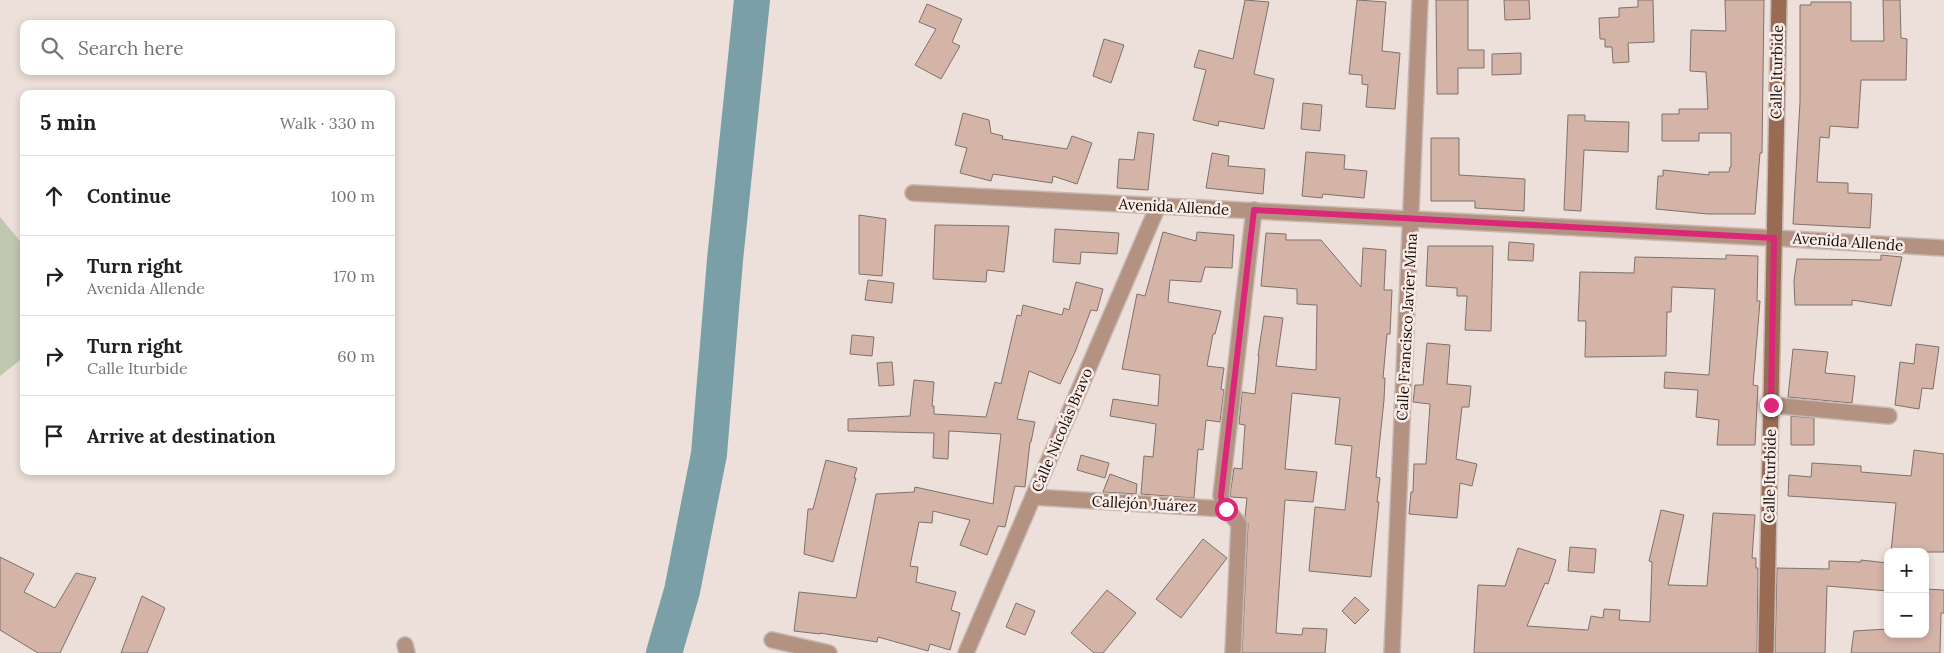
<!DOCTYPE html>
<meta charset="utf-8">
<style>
:root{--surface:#fff;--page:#f6f6f6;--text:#202124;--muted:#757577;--line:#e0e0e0}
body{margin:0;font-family:Lora,serif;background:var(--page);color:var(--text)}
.controls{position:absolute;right:15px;bottom:15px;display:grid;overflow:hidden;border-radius:10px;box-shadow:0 2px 8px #0003}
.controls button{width:45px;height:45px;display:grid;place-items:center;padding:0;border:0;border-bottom:1px solid var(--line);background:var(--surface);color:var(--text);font:25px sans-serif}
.stop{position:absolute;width:15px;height:15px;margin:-11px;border:4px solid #db2777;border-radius:50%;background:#fff}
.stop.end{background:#db2777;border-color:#fff;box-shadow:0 1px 5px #0008}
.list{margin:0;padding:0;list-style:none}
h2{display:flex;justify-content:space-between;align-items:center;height:65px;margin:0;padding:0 20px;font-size:21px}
h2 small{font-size:16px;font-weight:400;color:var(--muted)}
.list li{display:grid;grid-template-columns:32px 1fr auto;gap:15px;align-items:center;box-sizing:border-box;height:80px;padding:0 20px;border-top:1px solid var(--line)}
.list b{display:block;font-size:19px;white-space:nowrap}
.list p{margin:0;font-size:16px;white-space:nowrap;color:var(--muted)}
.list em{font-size:16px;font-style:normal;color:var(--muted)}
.icon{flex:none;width:28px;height:28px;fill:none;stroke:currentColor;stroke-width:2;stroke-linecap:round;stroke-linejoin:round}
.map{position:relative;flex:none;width:1944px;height:653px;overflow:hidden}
.search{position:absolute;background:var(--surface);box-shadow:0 2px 8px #0003;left:20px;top:20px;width:375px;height:55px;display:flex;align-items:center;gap:12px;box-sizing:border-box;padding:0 18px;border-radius:10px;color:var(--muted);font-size:19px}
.panel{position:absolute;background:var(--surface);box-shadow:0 2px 8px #0003;left:20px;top:90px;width:375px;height:385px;border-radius:10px}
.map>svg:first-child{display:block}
.green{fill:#c0c7af}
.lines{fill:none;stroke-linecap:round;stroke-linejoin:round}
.river{stroke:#7a9fa7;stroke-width:36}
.building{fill:#d5b4a8;stroke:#7e716c}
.street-casing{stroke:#c6b9b4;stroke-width:18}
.secondary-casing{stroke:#c6b9b4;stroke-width:18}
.street{stroke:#b39282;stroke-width:15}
.secondary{stroke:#996b53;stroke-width:15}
.route{stroke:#db2777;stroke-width:6}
.labels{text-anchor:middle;stroke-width:5;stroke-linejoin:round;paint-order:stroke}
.street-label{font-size:15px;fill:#130e0c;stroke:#fbece7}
</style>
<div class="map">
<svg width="1944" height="653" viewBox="0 0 1944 653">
<rect width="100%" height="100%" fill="#eddfd9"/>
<path class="green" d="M0 217 24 246V357L0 376Z"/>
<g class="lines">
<path class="river" d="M664 653 682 591 709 454 725 260 752 0"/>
</g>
<g class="building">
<path d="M1245 0 1269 2 1254 74 1274 79 1264 129 1219 121 1218 126 1193 120 1206 70 1194 67 1199 50 1233 59Z"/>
<path d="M1357 0 1386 2 1382 51 1400 53 1395 109 1366 107 1368 85 1362 84V75L1349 74Z"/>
<path d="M1436 0H1468V50H1484V68H1458V94H1437Z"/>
<path d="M1504 0H1529L1530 19 1505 20Z"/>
<path d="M1638 0H1653L1654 42 1628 43 1629 62 1613 63 1612 47H1605V39H1600L1599 18 1619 17V8L1638 7Z"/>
<path d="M1725 0H1764L1762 153H1760L1755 214H1708L1656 209 1658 176H1663V170L1709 175V172H1729L1730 167H1731V133H1699V141H1662V114H1679V109H1708L1706 72 1690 71 1691 30 1726 31Z"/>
<path d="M1883 0H1900L1901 38 1907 39 1906 80H1861L1858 128 1830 126 1829 138 1820 137 1817 182 1848 183V193L1872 194 1870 228 1793 224 1800 102V5H1811V2H1851V41H1884Z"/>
<path d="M927 4 962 19 952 42 960 46 941 79 915 65 936 29 919 22Z"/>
<path d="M1104 39 1124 45 1111 83 1093 76Z"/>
<path d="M1521 53V74L1492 75V54Z"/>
<path d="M1303 103 1322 105 1320 131 1301 129Z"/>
<path d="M963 113 989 120 991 133 1003 136 1002 139 1067 149 1072 136 1092 143 1077 184 1053 176 1052 183 993 174 991 181 960 173 967 148 955 145Z"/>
<path d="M1568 115H1585V121L1629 122 1628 152 1584 150 1581 211 1564 210Z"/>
<path d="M1138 132 1154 134 1148 190 1117 188 1119 159 1134 160Z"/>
<path d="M1431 138H1459V175L1525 179 1524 211 1475 208V201H1431Z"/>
<path d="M1306 152 1345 155 1344 169 1367 171 1364 198 1323 194 1322 198 1302 196Z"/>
<path d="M1212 153 1229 156 1228 166 1265 169 1263 194 1206 188Z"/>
<path d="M859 215 886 219 882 276 859 274Z"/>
<path d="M935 225 1009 226 1004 272 987 270 986 282 933 279Z"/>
<path d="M1055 229 1119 233 1117 254 1081 252 1080 264 1053 262Z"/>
<path d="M1163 232 1196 241 1197 232 1234 235 1232 268 1205 267 1201 282 1170 280 1168 302 1221 311 1215 334H1213L1207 366 1224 368 1221 389 1224 390 1220 422 1206 420 1203 450 1198 449 1194 498 1141 494 1144 456 1153 457 1156 424 1110 416 1113 399 1158 406 1160 375 1122 369 1137 294 1145 296Z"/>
<path d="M1266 233 1286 234V240H1321L1361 287 1363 248 1386 250 1384 290H1392L1390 334H1387L1383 378H1385L1384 400 1376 477 1380 478 1377 502H1379L1371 577 1309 571 1315 507 1345 510 1352 446 1335 444 1340 398 1292 393 1285 469 1317 472 1313 502 1285 500 1276 633 1302 635 1303 628 1327 629 1325 653H1242L1248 524 1245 517 1247 498 1231 497 1230 495 1234 468 1242 469 1245 425 1239 424 1242 392 1255 394 1259 356H1258L1264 316 1283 318 1276 366 1316 370 1317 305 1297 304V289L1261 286Z"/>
<path d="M1509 242 1534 244 1533 261 1508 260Z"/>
<path d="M1428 246H1493L1491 331 1465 330 1467 296H1457V288L1426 286Z"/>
<path d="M1726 255 1758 256 1757 301H1760L1753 385 1758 386 1755 445H1717L1719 420 1696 417 1698 390 1664 388 1665 372 1709 375 1715 289 1672 287 1671 312H1667L1666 356 1585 357 1586 321H1578L1580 272 1634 273 1635 257 1726 259Z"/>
<path d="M1881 255 1902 257 1891 306 1852 300V305H1795L1794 281 1797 259 1881 260Z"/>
<path d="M868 280 894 283 892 303 865 300Z"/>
<path d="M1076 282 1103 289 1097 311 1091 310 1075 352 1060 384 1029 371 1017 419 1035 422 1031 442H1030L1025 487 1015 486 1005 527 998 526 987 555 960 545 970 520 933 511 932 523 919 522 910 566 918 567 916 582 956 592 951 610 960 613 950 650 930 644 928 651 878 637 877 642 820 633V634L794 631 799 592 856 598 876 494 914 492 915 487 993 504 1001 434 949 431 948 459 933 458 934 433 848 431V419L910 416 914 380 934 382 932 406H934V414L986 417 995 382 1001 384 1017 315 1021 316 1023 305 1062 315 1064 308 1069 310Z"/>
<path d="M852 335 874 337 872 356 850 354Z"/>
<path d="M1427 343 1450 345 1447 384 1471 386 1469 407H1462L1456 459 1477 464 1472 486 1460 483 1457 518 1409 514 1411 492H1413L1414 464H1426L1430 404 1413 402 1415 385H1423Z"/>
<path d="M1916 344 1939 347 1933 389 1922 388 1919 409 1895 405 1900 362 1914 364Z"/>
<path d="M1793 349 1828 352 1825 373 1855 376 1852 403 1788 397Z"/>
<path d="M892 362 894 385 879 386 877 363Z"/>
<path d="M1791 416 1814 418V445H1791Z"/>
<path d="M1914 450 1944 454V552H1891L1896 503 1788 496 1789 475 1811 477 1812 463 1861 466V472L1911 476Z"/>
<path d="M1081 455 1109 463 1105 478 1077 470Z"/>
<path d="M826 460 857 468 854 478H856L833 562 804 554 808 509H813Z"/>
<path d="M1110 474 1137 484 1136 494 1103 492Z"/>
<path d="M1661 510 1684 515 1668 585 1707 586 1713 513 1755 515 1752 558H1756V568H1758L1757 653H1474L1478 585 1505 586 1518 548 1556 560 1548 584 1545 583 1527 626 1588 630 1591 616 1603 618 1604 609 1620 610 1619 620 1650 622 1652 562 1649 561Z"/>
<path d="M1203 539 1227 558 1181 618 1156 599Z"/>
<path d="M1570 547 1596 549 1594 573 1568 571Z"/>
<path d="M0 557 34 574 24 592 55 608 76 573 96 578 60 653H38L0 630Z"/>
<path d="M1861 560 1888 563V591L1827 586 1825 653H1775L1777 568 1829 569V561L1861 562Z"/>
<path d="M1925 589 1944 590V613H1941L1940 653H1851L1854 631 1888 629V634H1925Z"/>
<path d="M1107 590 1136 613 1103 653H1094L1071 633Z"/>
<path d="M142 596 165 608 147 653H121Z"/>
<path d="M1355 597 1369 610 1355 624 1342 611Z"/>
<path d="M1016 603 1035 611 1025 635 1006 627Z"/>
</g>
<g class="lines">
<defs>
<g id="street">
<path d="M913 193 1774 238 1944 248"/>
<path d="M1771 405 1889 416"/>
<path d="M1033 497 1226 509"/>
<path d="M772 640 829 653"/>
<path d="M405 645 407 653"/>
<path d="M966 653 1158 206"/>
<path d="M1233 653 1239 524 1222 503 1221 495 1254 210"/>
<path d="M1392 653 1420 0"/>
</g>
<path id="secondary" d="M1766 653 1779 0"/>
</defs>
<use href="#street" class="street-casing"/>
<use href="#secondary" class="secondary-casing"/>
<use href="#street" class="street"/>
<use href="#secondary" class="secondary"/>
</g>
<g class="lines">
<path class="route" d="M1226 509 1222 503 1221 496 1254 210 1774 238 1771 405"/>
</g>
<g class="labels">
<g class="street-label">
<text transform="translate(1777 72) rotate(-89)" y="5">Calle Iturbide</text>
<text transform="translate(1174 207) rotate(3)" y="5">Avenida Allende</text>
<text transform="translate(1848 242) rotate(4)" y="5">Avenida Allende</text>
<text transform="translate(1407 327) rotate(-87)" y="5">Calle Francisco Javier Mina</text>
<text transform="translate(1062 430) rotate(-67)" y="5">Calle Nicolás Bravo</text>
<text transform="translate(1770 476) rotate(-89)" y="5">Calle Iturbide</text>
<text transform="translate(1144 504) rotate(3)" y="5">Callejón Juárez</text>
</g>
</g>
</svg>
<div class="controls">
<button>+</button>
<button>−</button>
</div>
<div class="stop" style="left:1226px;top:509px"></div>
<div class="stop end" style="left:1771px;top:405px"></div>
<div class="search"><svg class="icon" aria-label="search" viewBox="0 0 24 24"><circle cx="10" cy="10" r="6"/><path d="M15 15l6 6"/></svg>Search here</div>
<section class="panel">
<h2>5 min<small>Walk · 330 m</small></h2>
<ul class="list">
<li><svg class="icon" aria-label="ahead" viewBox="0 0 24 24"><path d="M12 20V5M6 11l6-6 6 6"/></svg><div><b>Continue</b></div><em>100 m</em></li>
<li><svg class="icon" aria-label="right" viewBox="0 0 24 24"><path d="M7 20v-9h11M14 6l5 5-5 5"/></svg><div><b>Turn right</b><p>Avenida Allende</p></div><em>170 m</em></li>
<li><svg class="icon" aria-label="right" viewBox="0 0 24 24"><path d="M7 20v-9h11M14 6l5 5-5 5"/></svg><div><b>Turn right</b><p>Calle Iturbide</p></div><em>60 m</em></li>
<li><svg class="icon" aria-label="arrive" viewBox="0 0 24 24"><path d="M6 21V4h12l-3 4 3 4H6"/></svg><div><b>Arrive at destination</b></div></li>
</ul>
</section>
</div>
